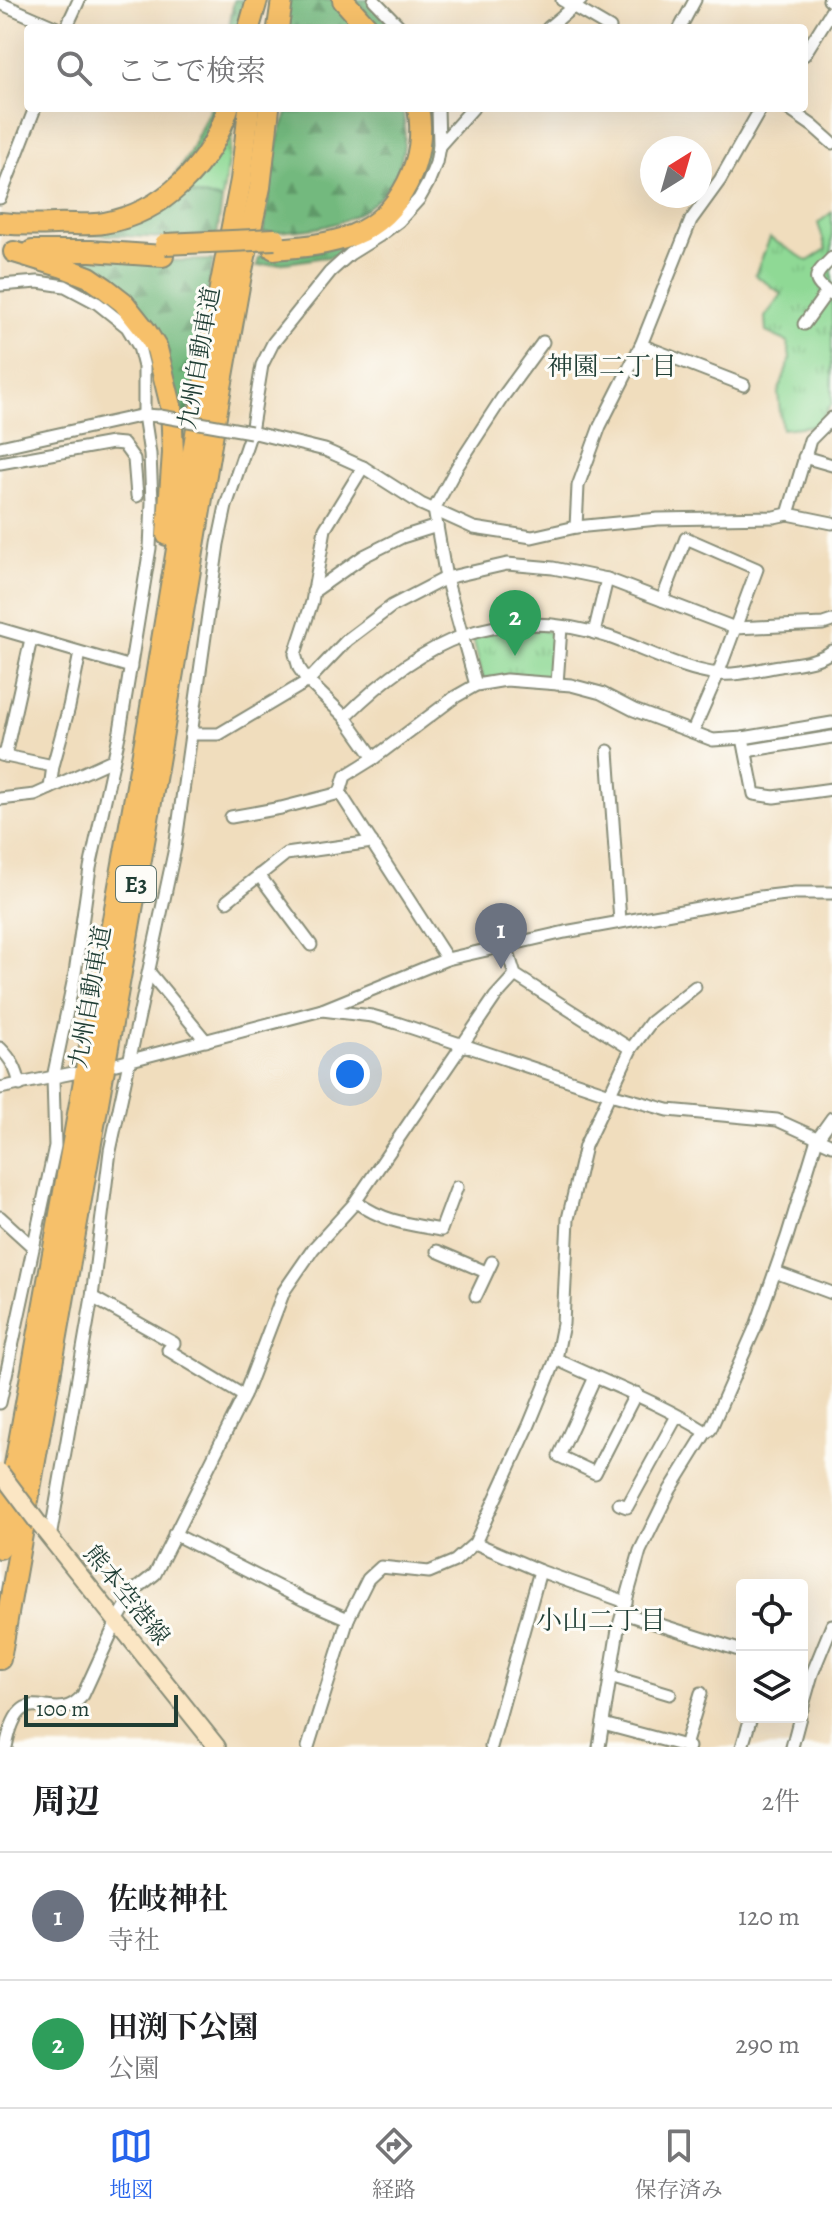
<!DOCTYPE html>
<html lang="ja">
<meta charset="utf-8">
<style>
:root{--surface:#fff;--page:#f2f2f2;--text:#202124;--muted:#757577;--line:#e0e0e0;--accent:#2563eb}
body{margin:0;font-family:Alegreya,"Noto Serif JP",serif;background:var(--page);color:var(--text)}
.controls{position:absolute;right:24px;bottom:24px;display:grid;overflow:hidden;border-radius:8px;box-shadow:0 8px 32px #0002}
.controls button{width:72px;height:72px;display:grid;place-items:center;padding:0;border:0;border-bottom:2px solid var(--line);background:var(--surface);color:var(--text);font:40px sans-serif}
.compass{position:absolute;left:640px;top:136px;width:72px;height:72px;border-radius:50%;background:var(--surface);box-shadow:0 8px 32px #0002;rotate:37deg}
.scale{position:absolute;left:24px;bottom:20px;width:154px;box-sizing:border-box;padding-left:8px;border:4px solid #1f3d34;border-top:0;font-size:22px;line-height:28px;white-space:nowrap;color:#1f3d34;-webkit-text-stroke:6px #fdfcf7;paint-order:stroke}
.you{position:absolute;left:350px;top:1074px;width:28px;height:28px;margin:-20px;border:6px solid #fff;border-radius:50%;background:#1a73e8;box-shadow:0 0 0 12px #1a73e833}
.badge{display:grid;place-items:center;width:52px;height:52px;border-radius:50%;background:var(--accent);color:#fff;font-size:26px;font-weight:700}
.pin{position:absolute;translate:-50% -66px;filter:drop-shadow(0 2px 4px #0008)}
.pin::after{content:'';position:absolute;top:42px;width:28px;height:24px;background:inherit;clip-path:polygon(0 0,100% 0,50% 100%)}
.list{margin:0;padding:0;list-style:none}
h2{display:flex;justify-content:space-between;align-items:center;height:104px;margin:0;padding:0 32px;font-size:34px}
h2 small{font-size:26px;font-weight:400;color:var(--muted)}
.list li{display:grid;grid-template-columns:52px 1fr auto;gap:24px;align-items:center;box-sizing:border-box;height:128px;padding:0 32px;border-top:2px solid var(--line)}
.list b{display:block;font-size:30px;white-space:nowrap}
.list p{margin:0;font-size:26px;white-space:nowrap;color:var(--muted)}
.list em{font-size:26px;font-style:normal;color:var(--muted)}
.icon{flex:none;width:44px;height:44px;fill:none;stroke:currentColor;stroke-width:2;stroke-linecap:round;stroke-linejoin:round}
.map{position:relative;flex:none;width:832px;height:1747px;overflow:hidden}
.search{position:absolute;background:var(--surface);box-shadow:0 8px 32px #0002;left:24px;right:24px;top:24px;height:88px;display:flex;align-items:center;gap:20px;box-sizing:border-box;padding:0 28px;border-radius:8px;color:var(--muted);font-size:30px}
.sheet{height:360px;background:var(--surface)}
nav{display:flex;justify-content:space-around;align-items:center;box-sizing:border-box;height:112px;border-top:2px solid var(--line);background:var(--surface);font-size:22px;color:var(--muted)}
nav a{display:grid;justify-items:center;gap:4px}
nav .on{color:var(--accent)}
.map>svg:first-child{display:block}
.grass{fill:url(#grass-tufts);stroke:#578b64;stroke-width:2}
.forest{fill:url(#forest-firs);stroke:#497b59;stroke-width:2}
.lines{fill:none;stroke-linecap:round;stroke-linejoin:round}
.street-casing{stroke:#888d78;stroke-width:15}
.secondary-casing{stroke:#888d78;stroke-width:20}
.highway-casing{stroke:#888d78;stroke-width:24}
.street{stroke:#fff;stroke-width:11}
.secondary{stroke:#fbe6c4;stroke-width:16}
.highway{stroke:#f6c06b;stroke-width:20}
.street-bridge-casing{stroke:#888d78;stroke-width:15;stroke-linecap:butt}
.secondary-bridge-casing{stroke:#888d78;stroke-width:20;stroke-linecap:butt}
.highway-bridge-casing{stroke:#888d78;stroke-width:24;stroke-linecap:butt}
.street-bridge{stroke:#fff;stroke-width:11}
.secondary-bridge{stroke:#fbe6c4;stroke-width:16}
.highway-bridge{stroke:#f6c06b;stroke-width:20}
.labels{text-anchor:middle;stroke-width:6;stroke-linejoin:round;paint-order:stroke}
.shield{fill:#fdfcf7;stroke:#62766e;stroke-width:2}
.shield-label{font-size:22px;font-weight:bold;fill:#1f3d34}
.street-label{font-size:24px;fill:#1f3d34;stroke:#fdfcf7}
.neighbourhood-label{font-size:26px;fill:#1f3d34;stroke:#fdfcf7}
</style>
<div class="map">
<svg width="832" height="1747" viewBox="0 0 832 1747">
<defs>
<pattern id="grass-tufts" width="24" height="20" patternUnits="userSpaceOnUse" patternTransform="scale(2)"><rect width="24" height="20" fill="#8fd995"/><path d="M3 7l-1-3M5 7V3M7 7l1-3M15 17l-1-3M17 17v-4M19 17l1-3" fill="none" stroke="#7bbb81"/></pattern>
<pattern id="forest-firs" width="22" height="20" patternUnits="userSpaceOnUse" patternTransform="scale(2)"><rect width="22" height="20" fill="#73b97e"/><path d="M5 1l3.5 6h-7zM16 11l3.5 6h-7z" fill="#5e9868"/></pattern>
</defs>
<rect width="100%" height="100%" fill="#fdfcf7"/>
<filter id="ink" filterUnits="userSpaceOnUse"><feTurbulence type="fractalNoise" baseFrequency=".0125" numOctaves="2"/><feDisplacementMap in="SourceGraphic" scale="16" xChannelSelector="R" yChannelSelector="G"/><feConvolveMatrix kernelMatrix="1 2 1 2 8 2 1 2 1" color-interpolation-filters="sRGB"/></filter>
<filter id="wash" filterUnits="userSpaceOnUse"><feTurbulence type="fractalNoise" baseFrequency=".006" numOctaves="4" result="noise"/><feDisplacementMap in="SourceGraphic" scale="32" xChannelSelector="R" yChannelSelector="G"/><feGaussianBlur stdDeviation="1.8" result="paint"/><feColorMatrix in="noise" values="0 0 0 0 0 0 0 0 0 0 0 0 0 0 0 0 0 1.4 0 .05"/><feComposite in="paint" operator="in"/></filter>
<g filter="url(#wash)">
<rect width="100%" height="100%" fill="#f0ddbd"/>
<g class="grass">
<path d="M236 108 222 200 183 192Z"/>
<path d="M832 212V403L818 425 782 429 778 393 790 359 788 342 766 332 765 317 782 294 755 275 770 238 808 261 826 249 818 223Z"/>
<path d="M502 630C519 630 542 626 556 636L551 675 548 677 515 675 483 679 473 638Z"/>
</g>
<g class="forest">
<path d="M234 0H243L239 28H229Z"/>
<path d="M289 0H336L360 28H286Z"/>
<path d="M349 0H368L392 28H376Z"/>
<path d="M210 108H222L208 142 170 182 189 154Z"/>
<path d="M289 108H402C414 166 384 212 326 226 305 231 284 231 263 233L279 135Z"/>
<path d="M425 108H435C436 166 423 194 378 229 366 239 351 250 337 255 331 257 324 258 318 258 298 262 278 264 257 266L259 257 309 253 394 214Z"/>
<path d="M183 192 222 200 217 235 169 238 79 234Z"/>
<path d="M84 258 155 261 213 260 183 444 178 443 162 349 71 262Z"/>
</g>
</g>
<g filter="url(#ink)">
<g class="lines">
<defs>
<g id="street">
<path d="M374 0 401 28"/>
<path d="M562 0 610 28"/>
<path d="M829 0 832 2"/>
<path d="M2 4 57 28"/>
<path d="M66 28 79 0"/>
<path d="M548 28 581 0"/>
<path d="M680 28 695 0"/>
<path d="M804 55 832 10"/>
<path d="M787 108 813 126 832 143"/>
<path d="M439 146 473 108"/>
<path d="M0 198 35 108"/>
<path d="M832 258C814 276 809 279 832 295"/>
<path d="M0 285 38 282 65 286 97 303 127 327 139 347 144 367V415L150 454 152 502 150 548 120 731 90 868 75 973 53 1078 55 1146 0 1403"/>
<path d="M804 324 827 292"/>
<path d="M641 345 744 385"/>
<path d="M251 432 325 450 363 467 421 504 474 528 532 537 576 527 658 519 774 517 788 514 832 523"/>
<path d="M0 447 144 415 160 416"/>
<path d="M804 457 832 465"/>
<path d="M0 463 112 443 123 444 134 459 137 496"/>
<path d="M363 467 325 529 312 602 295 654 299 668 308 681 345 717 374 758"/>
<path d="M788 514 810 440 832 418"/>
<path d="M576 527 578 486 600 426 641 345 691 220 720 180 761 108"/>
<path d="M313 592 364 556 402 537 437 526"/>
<path d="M662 600 686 538 757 569 718 674 693 731"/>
<path d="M0 629 131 667"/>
<path d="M594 633 607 579"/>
<path d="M557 684 561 627"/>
<path d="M476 685 446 578 434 509 457 467 502 398 543 342"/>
<path d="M345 717C422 640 500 602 609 637 644 649 682 670 719 674 739 676 760 669 780 666 797 663 818 662 832 651"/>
<path d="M191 734H219L308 681 347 640 392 606 446 578 507 564 553 568 607 579 735 628 823 624 832 621"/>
<path d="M743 738 754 794 774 797 832 789"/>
<path d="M608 751 620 921"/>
<path d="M746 751 832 737"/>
<path d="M1 755 53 766"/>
<path d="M5 756 31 639"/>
<path d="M50 788 53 766 69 707 80 653"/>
<path d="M0 799 35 795 112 760"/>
<path d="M231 817 281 808 340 793"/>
<path d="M259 875 311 945"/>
<path d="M227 901 286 854 372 842"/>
<path d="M447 959 340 793 345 776 374 758 455 697 476 685 506 680 571 685 601 693 634 710 713 740 743 738 832 723"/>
<path d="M149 972 206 1041"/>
<path d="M322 1010 372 1016 397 1023 610 1094 668 1110 777 1120 832 1145"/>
<path d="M0 1048C11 1059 17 1069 20 1085"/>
<path d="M631 1049 651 1022 695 987"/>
<path d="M116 1064 322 1010 447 959 565 932 760 897 795 893H832"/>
<path d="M0 1088 73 1073"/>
<path d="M356 1202C385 1222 407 1224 441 1230L457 1187"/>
<path d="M0 1217 33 1247"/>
<path d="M437 1251 486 1272"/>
<path d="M775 1272 832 1293"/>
<path d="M476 1296 492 1262"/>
<path d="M92 1297 174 1343 168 1350 244 1396"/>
<path d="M556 1359C606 1383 659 1402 706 1432"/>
<path d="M595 1377 559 1456 595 1473 636 1393"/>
<path d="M619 1504 627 1507 677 1416"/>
<path d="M174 1534 304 1600 348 1619"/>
<path d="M50 1538 92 1297 110 1151 175 848 218 544 226 506 251 432 262 365 273 343 330 272 350 254 379 236 399 221 419 199 428 183 436 163 439 146 438 108"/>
<path d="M475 1543 540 1571 491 1747"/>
<path d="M540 1571 626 1602"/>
<path d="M623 1613 742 1651"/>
<path d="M610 1676 670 1694"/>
<path d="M802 1709 812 1674 832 1625"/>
<path d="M603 1724 689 1747"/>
<path d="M685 1746 701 1693"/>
<path d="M6 1747C21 1670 53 1732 83 1695L117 1621 136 1589 155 1574 244 1396 284 1291 313 1249 353 1205 495 997 515 975"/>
<path d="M308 1747 348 1619 368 1579 381 1567 429 1572 455 1561 475 1543 529 1425 556 1359 563 1324 568 1219 585 1146 631 1049 515 975 506 946"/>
<path d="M599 1747 618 1629 640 1551 670 1490 706 1432 710 1430 756 1326 787 1237 817 1139 832 1118"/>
<path d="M742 1747 751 1717"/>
<path d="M792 1747 800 1717"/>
</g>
<path id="secondary" d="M39 1524 217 1747"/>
<g id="highway">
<path d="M343 0 368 28"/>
<path d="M249 28 257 0"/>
<path d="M278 28 282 0"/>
<path d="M0 223C19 225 36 225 55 224 71 223 88 226 104 223 163 213 211 165 228 108"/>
<path d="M274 249C300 247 328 245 353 235 402 215 428 158 418 108"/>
<path d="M32 251H91L163 256"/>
<path d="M14 252 63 267 89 277 105 288 123 302 146 331 157 349 171 406 173 453 167 535"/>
<path d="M0 1548 149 719 220 288 241 180 249 108"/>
<path d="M0 1659 157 768 213 432 241 275 260 187 269 108"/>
</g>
</defs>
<use href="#street" class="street-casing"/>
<use href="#secondary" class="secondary-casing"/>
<use href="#highway" class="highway-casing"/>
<use href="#street" class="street"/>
<use href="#secondary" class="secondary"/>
<use href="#highway" class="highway"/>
<defs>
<path id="street-bridge" d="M160 416 251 432"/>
<path id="secondary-bridge" d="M0 1472 39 1524"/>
<path id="highway-bridge" d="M165 244 275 239"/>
</defs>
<use href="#street-bridge" class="street-bridge-casing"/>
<use href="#secondary-bridge" class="secondary-bridge-casing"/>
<use href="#highway-bridge" class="highway-bridge-casing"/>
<use href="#street-bridge" class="street-bridge"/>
<use href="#secondary-bridge" class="secondary-bridge"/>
<use href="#highway-bridge" class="highway-bridge"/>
</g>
</g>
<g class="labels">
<rect class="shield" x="116" y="866" width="40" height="36" rx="6"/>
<g class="shield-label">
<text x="136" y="892">E3</text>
</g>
<g class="street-label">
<text transform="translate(199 358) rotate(-80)" y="8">九州自動車道</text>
<text transform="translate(90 997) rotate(-80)" y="8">九州自動車道</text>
<text transform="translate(127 1595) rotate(51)" y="8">熊本空港線</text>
</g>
<g class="neighbourhood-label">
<text x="612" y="375">神園二丁目</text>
<text x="601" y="1629">小山二丁目</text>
</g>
</g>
</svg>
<div class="controls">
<button><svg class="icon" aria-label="locate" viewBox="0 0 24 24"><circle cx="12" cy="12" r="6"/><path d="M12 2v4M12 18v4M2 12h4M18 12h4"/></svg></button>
<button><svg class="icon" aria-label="layers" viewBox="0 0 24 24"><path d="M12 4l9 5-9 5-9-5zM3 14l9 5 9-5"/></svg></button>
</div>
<svg class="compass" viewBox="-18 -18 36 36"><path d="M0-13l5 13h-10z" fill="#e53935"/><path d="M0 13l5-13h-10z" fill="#757577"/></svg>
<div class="scale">100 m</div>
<div class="you"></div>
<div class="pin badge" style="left:501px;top:969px;background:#6b7280">1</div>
<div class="pin badge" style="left:515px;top:656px;background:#2e9e5b">2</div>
<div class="search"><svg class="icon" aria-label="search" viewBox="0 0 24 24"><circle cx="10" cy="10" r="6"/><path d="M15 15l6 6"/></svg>ここで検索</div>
</div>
<section class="sheet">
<h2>周辺<small>2件</small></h2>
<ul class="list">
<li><span class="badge" style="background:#6b7280">1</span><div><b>佐岐神社</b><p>寺社</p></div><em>120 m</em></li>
<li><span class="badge" style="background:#2e9e5b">2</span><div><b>田渕下公園</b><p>公園</p></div><em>290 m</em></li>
</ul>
</section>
<nav>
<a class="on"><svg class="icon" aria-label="map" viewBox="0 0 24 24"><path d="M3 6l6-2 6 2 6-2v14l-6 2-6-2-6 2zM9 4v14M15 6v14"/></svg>地図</a>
<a><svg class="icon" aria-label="directions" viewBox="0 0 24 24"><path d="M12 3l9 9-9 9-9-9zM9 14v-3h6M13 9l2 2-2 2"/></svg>経路</a>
<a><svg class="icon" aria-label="saved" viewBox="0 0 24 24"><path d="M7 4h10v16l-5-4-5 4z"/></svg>保存済み</a>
</nav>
